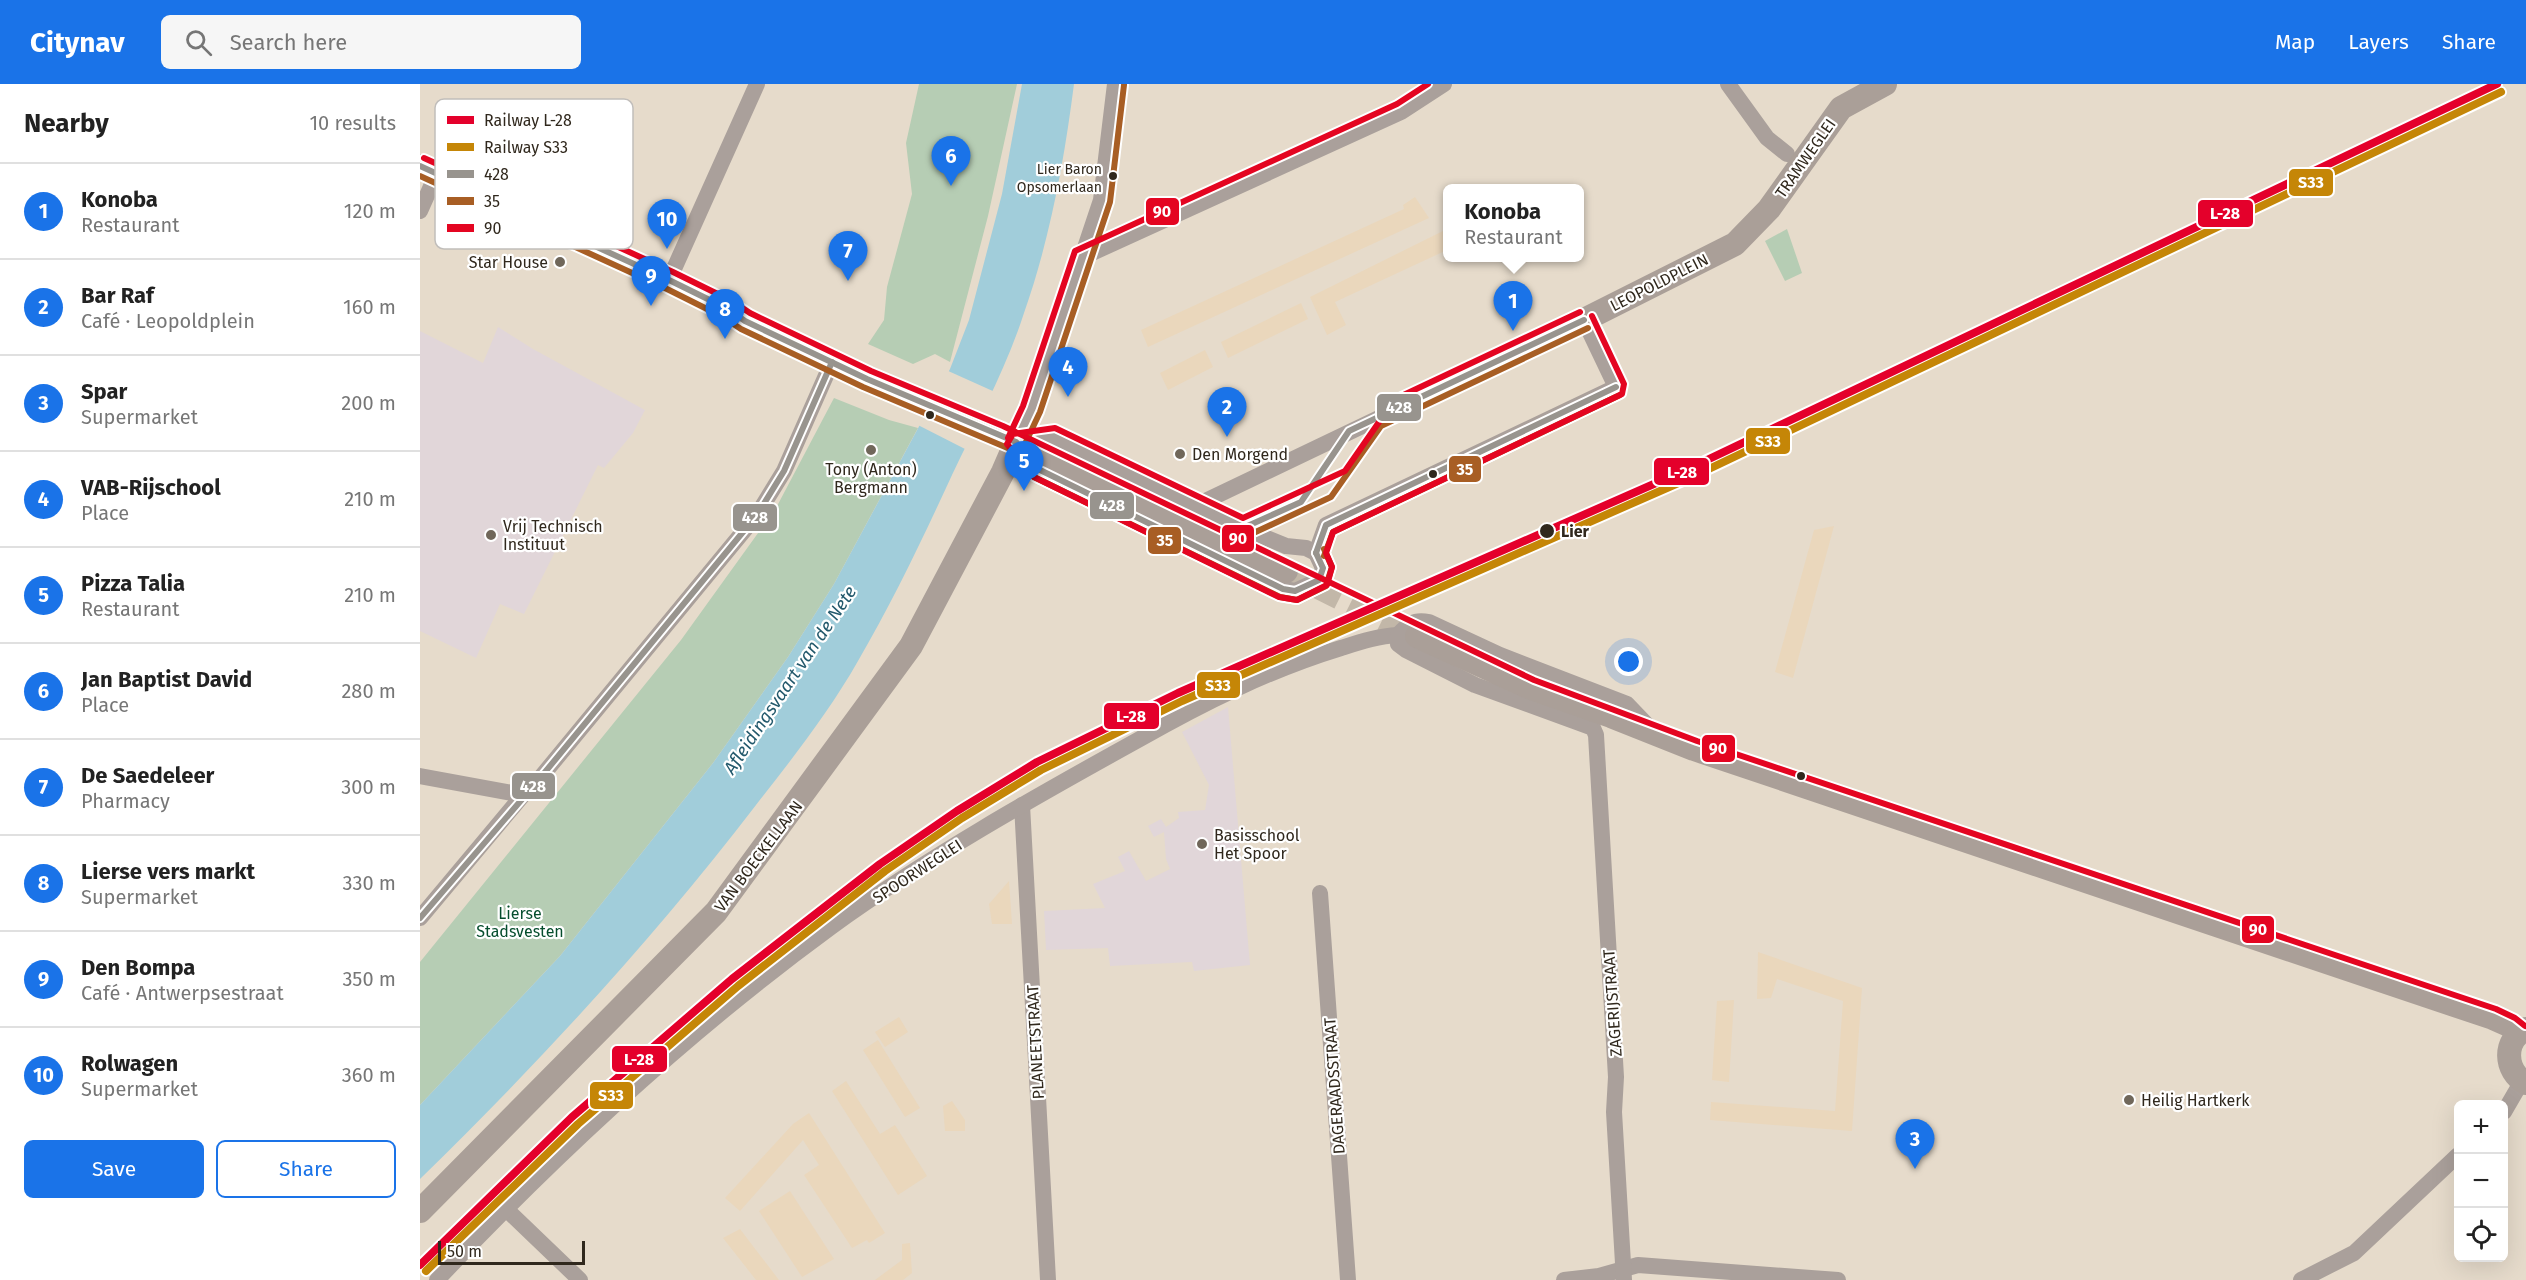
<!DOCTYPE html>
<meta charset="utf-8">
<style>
:root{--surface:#fff;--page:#f6f6f6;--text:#222;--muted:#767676;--line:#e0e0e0;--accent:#1a73e8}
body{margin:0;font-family:"Fira Sans",sans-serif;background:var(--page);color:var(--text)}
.controls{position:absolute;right:18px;bottom:18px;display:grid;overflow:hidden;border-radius:9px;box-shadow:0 6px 24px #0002}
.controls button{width:54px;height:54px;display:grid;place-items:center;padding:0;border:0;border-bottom:2px solid var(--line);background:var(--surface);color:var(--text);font:30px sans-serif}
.scale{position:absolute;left:18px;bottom:15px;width:147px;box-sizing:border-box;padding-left:6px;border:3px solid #30281d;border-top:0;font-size:16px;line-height:21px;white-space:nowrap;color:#30281d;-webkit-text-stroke:4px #fff;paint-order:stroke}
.you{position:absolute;left:1209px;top:578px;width:21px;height:21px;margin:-15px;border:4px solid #fff;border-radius:50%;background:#1a73e8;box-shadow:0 0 0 9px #1a73e833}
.badge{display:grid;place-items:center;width:39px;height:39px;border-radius:50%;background:var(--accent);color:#fff;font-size:20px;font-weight:700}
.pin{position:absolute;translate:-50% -50px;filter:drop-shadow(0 2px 3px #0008)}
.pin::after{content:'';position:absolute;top:32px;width:21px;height:18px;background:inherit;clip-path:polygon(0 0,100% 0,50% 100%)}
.popup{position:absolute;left:1023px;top:100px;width:141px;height:78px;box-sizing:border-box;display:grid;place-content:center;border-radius:9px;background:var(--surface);filter:drop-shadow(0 2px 4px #0005);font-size:20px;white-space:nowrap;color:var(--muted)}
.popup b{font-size:22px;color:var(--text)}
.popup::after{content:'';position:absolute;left:50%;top:100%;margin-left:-12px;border:12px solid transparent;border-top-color:var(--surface)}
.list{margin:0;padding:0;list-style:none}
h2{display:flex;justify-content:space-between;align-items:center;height:78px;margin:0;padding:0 24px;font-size:26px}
h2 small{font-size:20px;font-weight:400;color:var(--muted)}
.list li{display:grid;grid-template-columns:39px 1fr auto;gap:18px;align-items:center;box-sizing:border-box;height:96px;padding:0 24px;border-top:2px solid var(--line)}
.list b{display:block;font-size:22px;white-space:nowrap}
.list p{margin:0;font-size:20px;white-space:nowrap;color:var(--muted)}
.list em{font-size:20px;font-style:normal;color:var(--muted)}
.actions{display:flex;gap:12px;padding:18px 24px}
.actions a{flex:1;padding:14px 0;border:2px solid var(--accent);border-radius:9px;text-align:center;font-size:21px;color:var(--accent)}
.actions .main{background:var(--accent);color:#fff}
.icon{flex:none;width:33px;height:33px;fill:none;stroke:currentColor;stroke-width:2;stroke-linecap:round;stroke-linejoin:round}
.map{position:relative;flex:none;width:2106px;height:1196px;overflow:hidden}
header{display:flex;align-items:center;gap:36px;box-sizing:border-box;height:84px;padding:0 30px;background:var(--accent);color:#fff}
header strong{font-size:28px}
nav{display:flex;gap:33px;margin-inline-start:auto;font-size:21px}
.search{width:420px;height:54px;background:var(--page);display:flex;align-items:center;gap:15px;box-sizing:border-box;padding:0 21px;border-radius:9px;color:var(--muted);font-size:22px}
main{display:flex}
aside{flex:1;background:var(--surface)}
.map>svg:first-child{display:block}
.built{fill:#ead7bc}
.education{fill:#e1d6d9}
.green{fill:#b6cdb4}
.water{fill:#a1cdda}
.pier{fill:#e6dbcb}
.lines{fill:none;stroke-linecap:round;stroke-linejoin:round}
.secondary-tunnel{stroke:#c2b7a8;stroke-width:24;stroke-dasharray:24 12;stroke-linecap:butt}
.street{stroke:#aaa09b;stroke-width:16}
.secondary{stroke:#aa9f98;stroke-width:24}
.bus-1-casing{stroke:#fff;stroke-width:10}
.bus-2-casing{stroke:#fff;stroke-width:10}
.bus-3-casing{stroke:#fff;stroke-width:10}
.bus-1{stroke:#98948e;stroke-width:6}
.bus-2{stroke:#a85e24;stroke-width:6}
.bus-3{stroke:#e40521;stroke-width:6}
.rail-1-casing{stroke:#fff;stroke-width:12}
.rail-2-casing{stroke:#fff;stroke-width:12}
.rail-1{stroke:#e4002b;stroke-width:8}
.rail-2{stroke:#c58607;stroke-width:8}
.bus-dot{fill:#30281d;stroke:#fff;stroke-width:2}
.poi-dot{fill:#70675a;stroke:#fff;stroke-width:2}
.labels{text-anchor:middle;stroke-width:4.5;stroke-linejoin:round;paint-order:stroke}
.bus-label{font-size:14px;fill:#30281d;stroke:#fff;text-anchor:end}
.street-label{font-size:16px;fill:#30281d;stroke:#fff}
.poi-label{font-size:16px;fill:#30281d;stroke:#fff;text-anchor:start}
.stop-label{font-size:16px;font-weight:bold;fill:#30281d;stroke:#fff;text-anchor:start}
.park-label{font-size:16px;fill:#054d2d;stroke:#fff}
.water-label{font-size:18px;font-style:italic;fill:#23596c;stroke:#fff}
.key{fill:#fff;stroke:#c1bebb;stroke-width:1.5}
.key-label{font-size:16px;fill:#30281d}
.line-badge{stroke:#fff;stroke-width:2}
.badge-label{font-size:16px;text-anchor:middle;font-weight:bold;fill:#fff}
</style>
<header>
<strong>Citynav</strong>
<div class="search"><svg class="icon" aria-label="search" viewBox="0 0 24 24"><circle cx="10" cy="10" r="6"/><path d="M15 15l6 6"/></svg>Search here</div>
<nav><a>Map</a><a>Layers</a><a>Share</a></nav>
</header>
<main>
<aside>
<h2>Nearby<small>10 results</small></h2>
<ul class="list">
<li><span class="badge">1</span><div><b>Konoba</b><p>Restaurant</p></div><em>120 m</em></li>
<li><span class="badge">2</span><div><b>Bar Raf</b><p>Café · Leopoldplein</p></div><em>160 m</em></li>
<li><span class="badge">3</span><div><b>Spar</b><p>Supermarket</p></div><em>200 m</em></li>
<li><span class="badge">4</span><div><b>VAB-Rijschool</b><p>Place</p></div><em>210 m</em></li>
<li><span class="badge">5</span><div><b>Pizza Talia</b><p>Restaurant</p></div><em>210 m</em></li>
<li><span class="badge">6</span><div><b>Jan Baptist David</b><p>Place</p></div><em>280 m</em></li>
<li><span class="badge">7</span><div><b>De Saedeleer</b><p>Pharmacy</p></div><em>300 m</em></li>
<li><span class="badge">8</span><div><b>Lierse vers markt</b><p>Supermarket</p></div><em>330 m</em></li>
<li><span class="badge">9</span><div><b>Den Bompa</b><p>Café · Antwerpsestraat</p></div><em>350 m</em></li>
<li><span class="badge">10</span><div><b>Rolwagen</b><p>Supermarket</p></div><em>360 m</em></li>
</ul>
<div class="actions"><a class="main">Save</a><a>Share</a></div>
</aside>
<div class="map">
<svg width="2106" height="1196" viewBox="0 0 2106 1196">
<rect width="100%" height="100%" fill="#e6dbcb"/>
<g class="built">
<path d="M995 113 1009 134 728 263 721 246 984 125 983 121Z"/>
<path d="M1027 145V166L915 218 926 241 907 251 890 213Z"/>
<path d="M881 219 888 235 808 274 801 258Z"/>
<path d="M785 266 793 283 748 306 740 289Z"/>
<path d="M1414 442 1373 594 1355 588 1394 446Z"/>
<path d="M589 797 592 840H572L569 820Z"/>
<path d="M1338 868 1442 904 1432 1047 1290 1036 1291 1018 1415 1027 1423 917 1357 895 1351 914 1337 915Z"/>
<path d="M1314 916 1309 998 1292 996 1297 917Z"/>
<path d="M479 933 488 948 465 963 455 948Z"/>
<path d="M458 956 500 1024 485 1033 443 966Z"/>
<path d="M426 997 460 1050 475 1041 507 1092 478 1111 412 1007Z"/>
<path d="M532 1017 545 1036V1047H525L523 1022Z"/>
<path d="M389 1029 465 1149 449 1159 447 1156 432 1164 384 1091 399 1081 383 1056 320 1127 305 1114 373 1040Z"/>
<path d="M370 1107 414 1175 382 1193 339 1127Z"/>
<path d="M320 1145 359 1196H336L303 1154Z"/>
<path d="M490 1159 492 1189 483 1196H455L482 1176V1160Z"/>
</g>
<g class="education">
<path d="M78 243 113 265 225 326 213 349 184 384 178 381 104 530 80 520 56 574 0 547V247L63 279Z"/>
<path d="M808 623 830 881 774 887 772 878 690 882 688 864 626 866 624 827 685 824 673 800 705 787 698 773 709 767 726 797 750 785 746 775 744 748 734 753 728 742 741 735 746 743 759 734 758 728 785 726 789 701 762 648Z"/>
</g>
<g class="green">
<path d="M499 0H597L568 132 530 278 515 270 493 280 448 260 464 236 467 203 492 110 486 59Z"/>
<path d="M1367 145 1382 189 1365 197 1345 157Z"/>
<path d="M414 314 469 336 498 344 414 500 368 573 293 679 140 872 0 1021V878L261 556 356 424Z"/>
</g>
<path class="water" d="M602 0H654C644 78 630 155 604 229 586 285 557 338 532 391 503 454 473 517 438 577 409 628 372 675 336 721 234 854 120 978 0 1095V1021L140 872 293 679 368 573 414 500 530 285 549 236 582 110Z"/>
<path class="pier" d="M526 286 575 308 547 366 496 340Z"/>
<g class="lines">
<path class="secondary-tunnel" d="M866 487 997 552"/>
<g class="street">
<path d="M1308 0 1347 54 1367 70"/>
<path d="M0 127 17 89"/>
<path d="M661 174 981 28 1024 0"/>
<path d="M249 196 337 0"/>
<path d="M632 352 823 444 866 462 886 464 896 469 903 484 899 496 875 507 863 505 618 385 596 358Z"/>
<path d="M596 358 611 325 681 116 695 0"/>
<path d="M777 421 1164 236 1196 303 906 441 896 469"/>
<path d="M0 692 103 711"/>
<path d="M602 721 628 1196"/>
<path d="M900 809 928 1196"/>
<path d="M0 834 103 711 116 699 337 431 364 387 412 278"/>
<path d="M2084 1028 2102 997"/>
<path d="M85 1124 160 1196"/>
<path d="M17 1196C138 1068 269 947 411 843 508 773 613 714 718 656 783 619 849 586 921 564 940 558 958 552 978 551"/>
<path d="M1144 1196 1179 1192 1218 1181 1418 1196"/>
<path d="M1204 1196 1194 1028 1196 993 1176 651 1173 644 1055 601 986 566 978 560V551C988 540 993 535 1009 538L1080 571 1207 620 1230 644"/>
<path d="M1881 1196 1934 1169 2038 1071"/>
</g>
<g class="secondary">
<path d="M0 82 249 196 308 225 325 237 447 295 579 350 866 487"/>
<path d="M1164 236 1315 160 1349 125 1421 24 1465 0"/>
<path d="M997 552 1111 604 1191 632 1274 665 2073 934 2091 942 2099 949"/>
<path d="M2106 945C2083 956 2084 987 2106 999"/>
<path d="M0 1127 296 828 491 562 583 388 596 358"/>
</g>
<defs>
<g id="bus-1">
<path d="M0 82 249 196 308 225 325 237 447 295 596 358 618 385 863 505 875 507 899 496 903 484 896 469"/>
<path d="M823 444 881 418 929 347 1164 236"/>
<path d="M896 469 906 441 1196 303"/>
<path d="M0 834 116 699 337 431 364 387 412 278"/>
</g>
<g id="bus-2">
<path d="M0 92 245 204 303 233 321 245 443 303 590 365 614 393 860 513 877 516 906 502 912 483 904 465"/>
<path d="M604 362 620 328 690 118 704 1"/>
<path d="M827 452 911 413 961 342 1168 244"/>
<path d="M904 472 913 448 1200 311"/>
</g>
<g id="bus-3">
<path d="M4 74 253 188 312 217 330 229 451 287 583 342 1114 596 1277 657 2076 925 2095 934 2105 942"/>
<path d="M1160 228 975 315 925 387 823 434 635 344 593 350 587 360 614 393 859 513 877 516 907 501 912 483 906 469 913 448 1202 310 1204 300 1172 232"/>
<path d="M588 354 603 322 655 167 977 20 1008 0"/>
</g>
</defs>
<use href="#bus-1" class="bus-1-casing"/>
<use href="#bus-2" class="bus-2-casing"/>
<use href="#bus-3" class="bus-3-casing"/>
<use href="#bus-1" class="bus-1"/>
<use href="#bus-2" class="bus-2"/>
<use href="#bus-3" class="bus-3"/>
<defs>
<path id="rail-1" d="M0 1181 152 1033 312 895 460 780 537 727 617 678 758 609 1268 385 2077 0"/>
<path id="rail-2" d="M6 1187 158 1040 318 902 465 787 542 734 621 686 762 617 1272 393 2081 8"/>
</defs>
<use href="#rail-1" class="rail-1-casing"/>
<use href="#rail-2" class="rail-2-casing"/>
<use href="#rail-1" class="rail-1"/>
<use href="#rail-2" class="rail-2"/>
</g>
<g class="bus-dot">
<circle cx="693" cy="92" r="5"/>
<circle cx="510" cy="331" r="5"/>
<circle cx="1013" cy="390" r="5"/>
<circle cx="1127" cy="447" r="8"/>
<circle cx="1381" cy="692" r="5"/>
</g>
<g class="poi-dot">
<circle cx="140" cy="178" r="6"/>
<circle cx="451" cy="366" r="6"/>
<circle cx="760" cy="370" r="6"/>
<circle cx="71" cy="451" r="6"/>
<circle cx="782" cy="760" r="6"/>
<circle cx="1709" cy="1016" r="6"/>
</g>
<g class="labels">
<g class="bus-label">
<text x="682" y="90">Lier Baron<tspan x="682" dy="18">Opsomerlaan</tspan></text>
</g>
<g class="street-label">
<text transform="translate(1385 74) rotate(-55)" y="6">TRAMWEGLEI</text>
<text transform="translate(1239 198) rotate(-27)" y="6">LEOPOLDPLEIN</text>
<text transform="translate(338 772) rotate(-53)" y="6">VAN BOECKELLAAN</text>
<text transform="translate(497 787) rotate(-33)" y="6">SPOORWEGLEI</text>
<text transform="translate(1192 919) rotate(-94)" y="6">ZAGERIJSTRAAT</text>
<text transform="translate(615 958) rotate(-93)" y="6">PLANEETSTRAAT</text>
<text transform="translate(914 1002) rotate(-94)" y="6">DAGERAADSSTRAAT</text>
</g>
<g class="poi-label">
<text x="128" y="184" text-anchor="end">Star House</text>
<text x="772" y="376">Den Morgend</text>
<text x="451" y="391" text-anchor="middle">Tony (Anton)<tspan x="451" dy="18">Bergmann</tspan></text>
<text x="83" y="448">Vrij Technisch<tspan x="83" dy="18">Instituut</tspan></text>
<text x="794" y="757">Basisschool<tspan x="794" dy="18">Het Spoor</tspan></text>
<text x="1721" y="1022">Heilig Hartkerk</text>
</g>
<g class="stop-label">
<text x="1141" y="453">Lier</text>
</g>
<g class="park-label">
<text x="100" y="835">Lierse<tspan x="100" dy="18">Stadsvesten</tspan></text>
</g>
<g class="water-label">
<text transform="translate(370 596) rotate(-56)" y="6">Afleidingsvaart van de Nete</text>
</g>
</g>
<rect x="15" y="15" width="198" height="150" rx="9" class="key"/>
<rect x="27" y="32" width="27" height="8" fill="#e4002b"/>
<rect x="27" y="59" width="27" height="8" fill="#c58607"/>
<rect x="27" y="86" width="27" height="8" fill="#98948e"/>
<rect x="27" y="113" width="27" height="8" fill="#a85e24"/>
<rect x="27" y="140" width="27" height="8" fill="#e40521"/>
<g class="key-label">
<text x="64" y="42">Railway L-28</text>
<text x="64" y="69">Railway S33</text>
<text x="64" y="96">428</text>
<text x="64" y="123">35</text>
<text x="64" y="150">90</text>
</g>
<g class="line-badge">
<rect x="1868" y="84" width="46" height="29" rx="6" fill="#c58607"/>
<rect x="725" y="113" width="35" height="29" rx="6" fill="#e40521"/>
<rect x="1777" y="115" width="57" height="29" rx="6" fill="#e4002b"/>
<rect x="956" y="309" width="46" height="29" rx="6" fill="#98948e"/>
<rect x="1325" y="343" width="46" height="28" rx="6" fill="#c58607"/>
<rect x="1028" y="371" width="34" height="28" rx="6" fill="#a85e24"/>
<rect x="1233" y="373" width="57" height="29" rx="6" fill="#e4002b"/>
<rect x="669" y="407" width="46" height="29" rx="6" fill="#98948e"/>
<rect x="312" y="419" width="46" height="29" rx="6" fill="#98948e"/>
<rect x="801" y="440" width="34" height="29" rx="6" fill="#e40521"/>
<rect x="727" y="442" width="35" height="29" rx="6" fill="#a85e24"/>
<rect x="776" y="587" width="45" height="28" rx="6" fill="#c58607"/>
<rect x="683" y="618" width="57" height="28" rx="6" fill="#e4002b"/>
<rect x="1281" y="650" width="35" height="29" rx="6" fill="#e40521"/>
<rect x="91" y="688" width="45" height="28" rx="6" fill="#98948e"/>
<rect x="1821" y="831" width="34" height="29" rx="6" fill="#e40521"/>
<rect x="191" y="961" width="57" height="28" rx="6" fill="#e4002b"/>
<rect x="169" y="997" width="45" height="29" rx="6" fill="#c58607"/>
</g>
<g class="badge-label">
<text x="1891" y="104">S33</text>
<text x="742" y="133">90</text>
<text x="1805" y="135">L-28</text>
<text x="979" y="329">428</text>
<text x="1348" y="363">S33</text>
<text x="1045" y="391">35</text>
<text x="1262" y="394">L-28</text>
<text x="692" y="427">428</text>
<text x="335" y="439">428</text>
<text x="818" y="460">90</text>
<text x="745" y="462">35</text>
<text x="798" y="607">S33</text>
<text x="711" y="638">L-28</text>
<text x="1298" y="670">90</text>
<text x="113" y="708">428</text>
<text x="1838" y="851">90</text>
<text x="219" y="981">L-28</text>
<text x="191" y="1017">S33</text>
</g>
</svg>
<div class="controls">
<button>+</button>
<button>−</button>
<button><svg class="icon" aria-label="locate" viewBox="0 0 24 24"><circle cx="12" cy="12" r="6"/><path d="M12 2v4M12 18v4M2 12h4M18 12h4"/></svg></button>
</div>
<div class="scale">50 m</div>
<div class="you"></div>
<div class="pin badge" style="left:1093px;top:247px">1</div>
<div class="popup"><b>Konoba</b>Restaurant</div>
<div class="pin badge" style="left:807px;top:353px">2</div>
<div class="pin badge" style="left:1495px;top:1085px">3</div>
<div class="pin badge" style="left:648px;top:313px">4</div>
<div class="pin badge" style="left:604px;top:407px">5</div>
<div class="pin badge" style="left:531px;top:102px">6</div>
<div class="pin badge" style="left:428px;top:197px">7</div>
<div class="pin badge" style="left:305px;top:255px">8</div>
<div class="pin badge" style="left:231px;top:222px">9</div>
<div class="pin badge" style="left:247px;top:165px">10</div>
</div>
</main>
